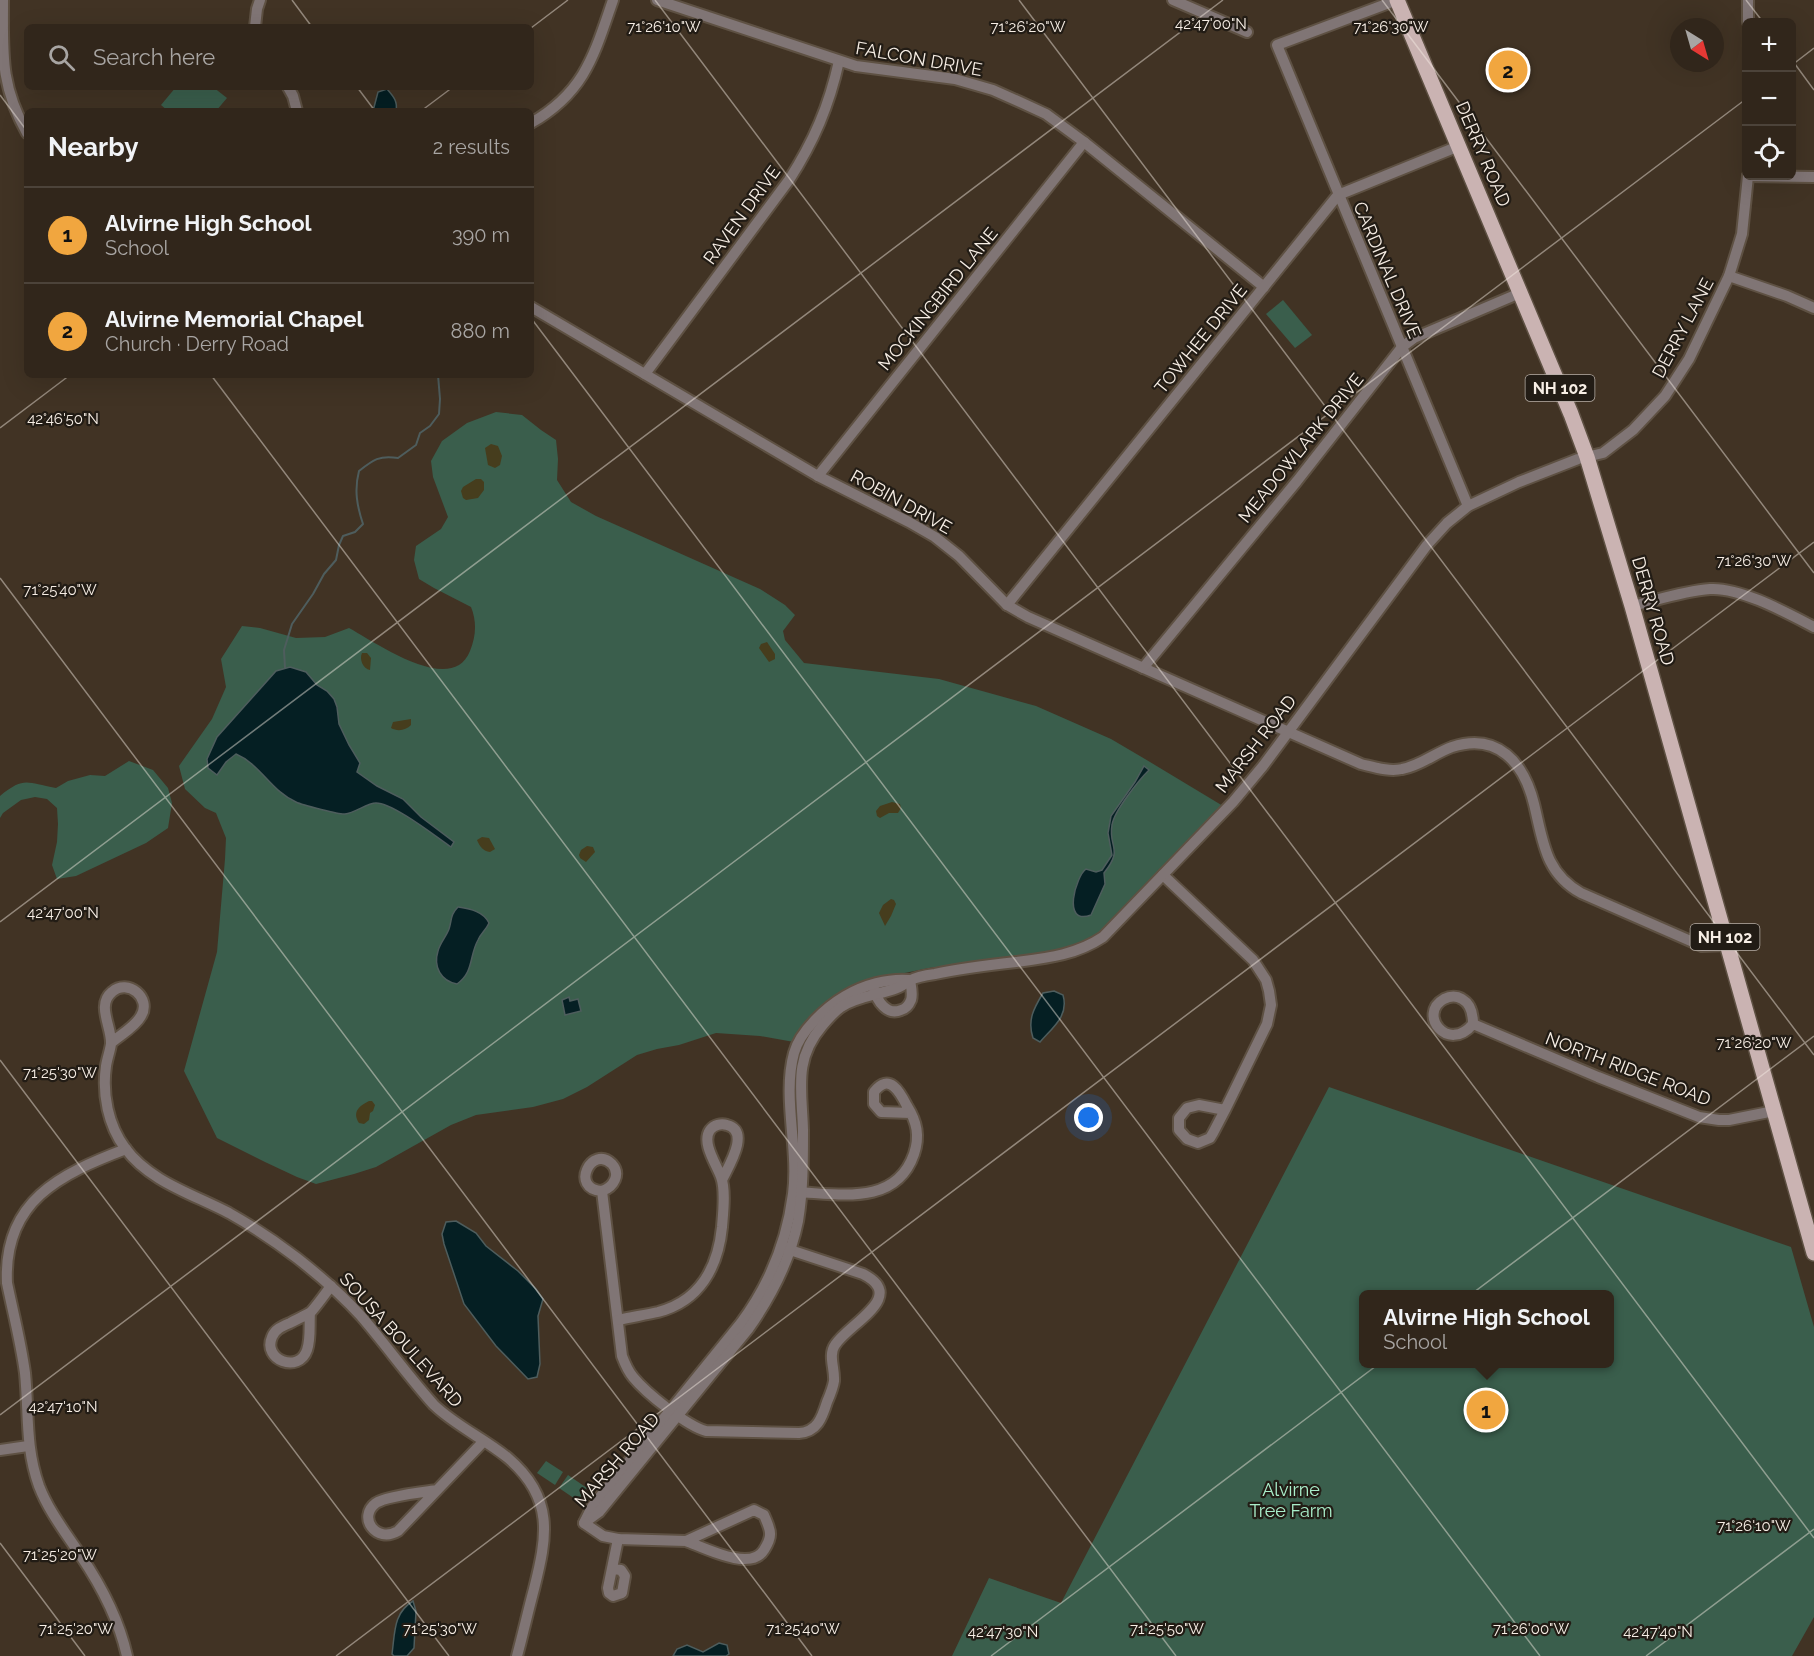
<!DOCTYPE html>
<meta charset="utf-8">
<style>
:root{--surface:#31261b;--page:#3d3228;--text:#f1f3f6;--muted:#a8a5a3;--line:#4c433a;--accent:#f1a63f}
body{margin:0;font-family:Raleway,sans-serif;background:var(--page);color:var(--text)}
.controls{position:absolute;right:18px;top:18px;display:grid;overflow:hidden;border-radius:9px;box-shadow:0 6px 24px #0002}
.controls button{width:54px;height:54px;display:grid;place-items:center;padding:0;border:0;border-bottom:2px solid var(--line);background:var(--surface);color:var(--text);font:30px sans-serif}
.compass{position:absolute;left:1670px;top:18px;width:54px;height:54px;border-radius:50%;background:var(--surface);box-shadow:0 6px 24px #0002;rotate:143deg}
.you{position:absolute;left:1089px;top:1118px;width:21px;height:21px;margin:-15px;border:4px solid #fff;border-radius:50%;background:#1a73e8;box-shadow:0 0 0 9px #1a73e833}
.badge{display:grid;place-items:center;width:39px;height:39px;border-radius:50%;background:var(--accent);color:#111;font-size:20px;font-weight:700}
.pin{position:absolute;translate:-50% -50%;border:3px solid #fff;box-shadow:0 2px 6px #0006}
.popup{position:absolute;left:1359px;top:1290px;width:255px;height:78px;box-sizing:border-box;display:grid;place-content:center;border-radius:9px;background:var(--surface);filter:drop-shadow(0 2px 4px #0005);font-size:20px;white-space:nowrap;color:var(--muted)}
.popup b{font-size:22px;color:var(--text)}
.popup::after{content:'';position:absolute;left:50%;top:100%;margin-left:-12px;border:12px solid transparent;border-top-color:var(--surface)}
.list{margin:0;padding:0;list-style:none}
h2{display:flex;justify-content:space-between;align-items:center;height:78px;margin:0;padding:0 24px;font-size:26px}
h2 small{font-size:20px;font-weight:400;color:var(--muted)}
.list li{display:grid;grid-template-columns:39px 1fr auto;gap:18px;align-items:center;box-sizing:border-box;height:96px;padding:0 24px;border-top:2px solid var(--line)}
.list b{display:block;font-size:22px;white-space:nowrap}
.list p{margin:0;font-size:20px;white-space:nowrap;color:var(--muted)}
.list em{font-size:20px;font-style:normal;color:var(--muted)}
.icon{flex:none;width:33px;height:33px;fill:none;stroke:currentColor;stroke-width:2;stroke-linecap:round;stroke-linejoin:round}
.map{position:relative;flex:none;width:1814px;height:1656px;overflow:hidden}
.search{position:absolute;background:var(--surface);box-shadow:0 6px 24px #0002;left:24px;top:24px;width:510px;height:66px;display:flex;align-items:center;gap:15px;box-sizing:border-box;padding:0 21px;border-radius:9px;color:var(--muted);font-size:22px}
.panel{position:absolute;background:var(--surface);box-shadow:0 6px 24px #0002;left:24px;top:108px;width:510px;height:270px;border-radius:9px}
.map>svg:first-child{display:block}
.green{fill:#3a5e4c;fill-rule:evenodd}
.sand{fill:#463d1d}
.water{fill:#051f23;stroke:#4e5d5d;stroke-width:1.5}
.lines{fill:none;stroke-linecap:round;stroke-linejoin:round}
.stream{stroke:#4e5d5d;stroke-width:2}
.street-casing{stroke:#5e5143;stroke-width:14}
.primary-casing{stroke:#5e5143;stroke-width:18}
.street{stroke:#807575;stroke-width:10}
.primary{stroke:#cab3b2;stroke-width:15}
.ticks{fill:none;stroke:#f7eee5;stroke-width:1.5;stroke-opacity:0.45}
.labels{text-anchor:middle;stroke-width:4.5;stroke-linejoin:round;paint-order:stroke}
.shield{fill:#221c15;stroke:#b7afa7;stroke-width:1.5}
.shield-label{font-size:16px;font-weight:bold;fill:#f7eee5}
.street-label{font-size:18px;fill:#f7eee5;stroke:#221c15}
.park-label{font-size:18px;fill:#aaefcb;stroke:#221c15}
.ticks-label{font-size:15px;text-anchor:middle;fill:#f7eee5;stroke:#221c15;stroke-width:4.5;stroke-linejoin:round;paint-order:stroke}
</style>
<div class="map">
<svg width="1814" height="1656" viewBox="0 0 1814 1656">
<rect width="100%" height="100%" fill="#413324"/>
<g class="green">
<path d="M176 87H213L227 98 216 111H168L161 105Z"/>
<path d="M1283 300 1312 335 1295 348 1266 314Z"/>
<path d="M496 412 522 415 541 430 556 440 558 459 557 480 571 502 596 516 760 589 785 605 795 615 783 631 785 640 804 663 939 679 1036 706 1111 739 1145 759 1223 806 1095 938 1082 945 1047 953 929 968 895 975 833 999 820 1008 809 1019 794 1042 760 1036 716 1033 679 1045 657 1049 637 1055 587 1087 563 1099 533 1107 476 1115 451 1125 376 1167 354 1174 316 1184 297 1177 265 1162 217 1138 184 1071 217 952 225 859 226 838 216 813 205 808 185 789 179 766 212 719 226 687 221 659 242 626 260 628 296 638 325 637 349 628C375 642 452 697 470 651 476 636 477 622 471 607L434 588 419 579 414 560 416 546 441 529 448 517 433 477 431 461 442 441 467 423Z"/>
<path d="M129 761 153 770 168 788 172 803 168 828 146 843 76 876 57 879 52 865 57 842 58 824 57 808 47 799 35 797 21 800 3 813 0 818V796C25 776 26 783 56 788L68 781 90 775 105 776Z"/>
<path d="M1329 1087 1791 1247 1814 1327V1617L1792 1656H952L989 1578 1061 1603ZM1363 1294H1609V1364H1363Z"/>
<path d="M546 1461 563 1472 555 1485 537 1473Z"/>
<path d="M568 1475 587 1488 578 1501 559 1488Z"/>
</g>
<g class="sand">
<path d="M491 444 498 446 502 456 500 465 495 468 488 465 485 448Z"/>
<path d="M476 479H481L484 482V490L478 498 466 500 463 498 461 491 463 487Z"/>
<path d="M767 642 775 654V659L769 662 759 648 761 644Z"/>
<path d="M362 653H367L371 658 370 670C363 669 359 659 362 653Z"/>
<path d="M411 719V725C406 730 398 732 391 728L393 722Z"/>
<path d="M892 802 900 804 901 808 898 813H889L880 818 877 816 876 811 880 806Z"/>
<path d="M482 837 489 838 495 849 490 852C483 851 480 847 477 840Z"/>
<path d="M587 846 593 847 595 852 586 862 580 858 579 855 581 850Z"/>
<path d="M891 899 894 900 896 904 891 916 885 926 879 913 883 905Z"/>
<path d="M369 1101H372L375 1105 373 1111 370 1113 369 1120 364 1124 359 1123C352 1112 359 1106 369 1101Z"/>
</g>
<g class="water">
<path d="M387 89C393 96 398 101 396 111H373L378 92Z"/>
<path d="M290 667 306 672 317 685 327 691 334 699 337 707 339 724 349 745 360 763 357 772 377 786 403 799 421 817 454 842 451 847C435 836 393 803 376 803 367 803 355 813 345 814 341 815 302 805 296 802 272 792 260 764 236 754L226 762 217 775 208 768 207 759 217 737 276 671Z"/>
<path d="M1144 766 1149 770C1139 780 1114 811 1112 825 1108 848 1124 848 1104 873L1105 884 1091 915C1061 926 1076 876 1086 869L1096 872 1102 870 1112 855 1108 833 1111 816 1135 782Z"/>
<path d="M458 907C470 909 483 911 489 923 486 930 481 933 478 940 469 956 474 972 457 984 441 981 433 967 438 951 440 943 446 937 449 929 452 920 450 915 458 907Z"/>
<path d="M1054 991 1063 995C1069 1016 1053 1027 1040 1042L1033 1038C1027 1020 1034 1008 1043 993Z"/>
<path d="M569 997 570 1001 578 999 581 1011 565 1015 562 1000Z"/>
<path d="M456 1221 476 1233 486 1246 518 1271 536 1289 543 1299 538 1316 540 1364 537 1377 528 1379 496 1346 464 1304 444 1244 442 1234 446 1222Z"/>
<path d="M413 1601 416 1611 414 1648 407 1656H394L392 1654C395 1633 393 1613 413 1601Z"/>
<path d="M719 1643 727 1645 729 1654 726 1656H673L677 1649 687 1645 703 1652Z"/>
</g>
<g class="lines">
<path class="stream" d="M285 668 284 650 292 624 313 594 324 574 336 560 339 545 343 536 355 532 363 524C357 506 354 490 359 471 373 460 379 455 398 458L416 445 420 433 430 426 439 414 440 399 438 375"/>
<defs>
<g id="street">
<path d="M3 0C3 54 0 85 27 133"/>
<path d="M657 0 856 66 955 79 993 90 1020 102 1046 114 1084 142 1264 287"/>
<path d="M1173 0 1247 32"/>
<path d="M1397 0 1277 45 1468 506"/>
<path d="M1748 22V0"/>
<path d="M255 27 257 9 260 0"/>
<path d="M288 87 293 96 297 111"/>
<path d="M531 123C585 92 594 55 613 0"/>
<path d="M1748 176 1814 177"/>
<path d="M1729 276 1787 296 1814 308"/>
<path d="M531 307 818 476 909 522 935 537 959 556 1007 605 1028 617 1361 764C1374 767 1389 772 1402 769 1420 766 1435 753 1452 747 1498 732 1524 763 1534 804 1543 841 1545 873 1581 893L1702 946 1728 945"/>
<path d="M645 374 789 180C814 141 829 106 839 61"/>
<path d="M818 476 1084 142"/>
<path d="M1007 605 1338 195 1459 146"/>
<path d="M1632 606C1657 600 1684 591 1710 589 1740 587 1787 613 1814 627"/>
<path d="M1143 668 1297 481 1402 347 1414 338 1520 293"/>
<path d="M1163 875 1253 960 1266 980 1269 991 1271 1005 1267 1024 1225 1110 1213 1133 1210 1138 1198 1143 1187 1139 1179 1130V1118L1187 1108 1199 1105 1225 1110"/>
<path d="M874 989C877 1001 887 1016 901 1010 905 1009 909 1005 911 1000 913 994 911 986 910 980"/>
<path d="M1473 1024C1448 1054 1417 1014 1444 999 1450 996 1457 996 1462 999 1471 1004 1473 1014 1473 1024L1598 1077 1699 1117 1719 1120H1729L1774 1111"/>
<path d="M111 1043C120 1035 135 1027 141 1016 152 998 128 978 112 992 96 1005 112 1027 111 1044 110 1051 107 1059 106 1066 102 1094 108 1125 125 1148 150 1182 193 1194 229 1213 252 1226 276 1242 297 1258 320 1276 342 1295 361 1316 386 1345 408 1376 434 1405 456 1426 485 1439 508 1458 555 1498 547 1537 534 1589 528 1611 523 1634 517 1656"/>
<path d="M126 1149C60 1174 3 1201 7 1283 13 1312 21 1343 25 1373 29 1413 25 1447 39 1486 49 1512 66 1533 81 1556 102 1587 119 1620 127 1656"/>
<path d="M602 1191C614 1187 621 1174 612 1164 592 1144 569 1189 602 1191L622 1356C625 1364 628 1371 633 1377 646 1393 687 1426 706 1431L799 1433C817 1432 822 1418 827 1402 830 1395 833 1388 834 1381 835 1369 828 1355 835 1345 849 1323 908 1297 863 1274L781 1247"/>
<path d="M797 1192C840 1194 896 1206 914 1154 920 1136 917 1122 907 1106 900 1092 889 1072 874 1092V1104L881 1112 911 1113"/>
<path d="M310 1313C309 1324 311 1339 307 1350 299 1374 262 1360 272 1337 275 1329 283 1326 290 1323 297 1319 305 1316 311 1312 318 1304 325 1294 331 1286"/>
<path d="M618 1320C631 1317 645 1315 658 1312 700 1301 718 1267 722 1227 723 1214 726 1190 721 1177 717 1165 701 1143 710 1130 714 1125 721 1123 727 1125 751 1131 728 1167 722 1180"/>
<path d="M0 1450 28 1446"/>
<path d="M437 1490C424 1492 386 1496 376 1503 357 1517 376 1544 398 1531L483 1442"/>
<path d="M585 1521 592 1507 741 1323C769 1285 787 1241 793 1194 799 1148 782 1097 794 1053 800 1031 826 1007 845 996 864 985 888 978 910 980"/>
<path d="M584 1523 599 1512 749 1328C772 1295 790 1261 798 1221 803 1191 803 1161 803 1130 802 1091 793 1060 822 1026 827 1020 834 1012 841 1007 858 996 879 995 897 988 901 987 905 983 909 981 916 977 927 975 935 974 962 968 989 965 1016 962 1047 958 1076 955 1103 937L1233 802 1263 766 1427 545 1447 523 1468 506 1519 482 1578 459 1603 453 1633 430 1665 396 1689 359 1729 276 1742 234 1748 176"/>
<path d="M584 1523 603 1536 618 1539 686 1541 754 1510 764 1515C770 1530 774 1534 764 1550 751 1572 705 1548 686 1541"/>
<path d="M613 1569 621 1570 625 1576 622 1593 613 1596 609 1593 608 1588 618 1539"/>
</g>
<path id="primary" d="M1397 0 1571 414 1587 457 1632 606 1814 1253"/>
</defs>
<use href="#street" class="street-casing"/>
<use href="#primary" class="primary-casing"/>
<use href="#street" class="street"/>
<use href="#primary" class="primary"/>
</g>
<path class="ticks" d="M292 0 312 27M655 0 1814 1538M1019 0 1814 1055M1382 0 1814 573M1746 0 1763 22M531 28 568 0M1792 60 1814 90M1792 65 1814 48M357 87 375 111M0 95 27 131M421 111 453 87M531 318 1540 1656M211 375 1176 1656M0 428 70 375M0 578 812 1656M0 922 1223 0M0 1060 449 1656M0 1415 1746 99M0 1543 85 1656M336 1656 1814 542M991 1656 1814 1036M1646 1656 1814 1529"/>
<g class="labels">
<g class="shield">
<rect x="1525.5" y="375" width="69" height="26" rx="4.5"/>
<rect x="1690.5" y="924" width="69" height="26" rx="4.5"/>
</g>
<g class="shield-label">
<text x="1560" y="394">NH 102</text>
<text x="1725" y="943">NH 102</text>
</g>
<g class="street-label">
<text transform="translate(919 59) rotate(10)" y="6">FALCON DRIVE</text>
<text transform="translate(1483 154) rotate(67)" y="6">DERRY ROAD</text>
<text transform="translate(742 215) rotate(-54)" y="6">RAVEN DRIVE</text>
<text transform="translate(1387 270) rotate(67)" y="6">CARDINAL DRIVE</text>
<text transform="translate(938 299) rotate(-51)" y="6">MOCKINGBIRD LANE</text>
<text transform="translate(1683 328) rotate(-62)" y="6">DERRY LANE</text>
<text transform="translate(1201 339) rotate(-51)" y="6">TOWHEE DRIVE</text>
<text transform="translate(1301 448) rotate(-51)" y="6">MEADOWLARK DRIVE</text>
<text transform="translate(901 502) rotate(29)" y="6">ROBIN DRIVE</text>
<text transform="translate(1653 611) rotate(74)" y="6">DERRY ROAD</text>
<text transform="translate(1256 744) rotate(-52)" y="6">MARSH ROAD</text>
<text transform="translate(1628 1069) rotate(21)" y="6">NORTH RIDGE ROAD</text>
<text transform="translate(401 1340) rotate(48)" y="6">SOUSA BOULEVARD</text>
<text transform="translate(617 1460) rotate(-49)" y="6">MARSH ROAD</text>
</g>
<g class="park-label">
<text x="1291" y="1496">Alvirne<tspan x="1291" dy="21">Tree Farm</tspan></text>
</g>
</g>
<g class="ticks-label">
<text x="1211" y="29">42°47'00"N</text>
<text x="1391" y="32">71°26'30"W</text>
<text x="664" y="32">71°26'10"W</text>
<text x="1028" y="32">71°26'20"W</text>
<text x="63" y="424">42°46'50"N</text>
<text x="1754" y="566">71°26'30"W</text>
<text x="60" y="595">71°25'40"W</text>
<text x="63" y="918">42°47'00"N</text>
<text x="1754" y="1048">71°26'20"W</text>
<text x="60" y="1078">71°25'30"W</text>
<text x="63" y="1412">42°47'10"N</text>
<text x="1754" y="1531">71°26'10"W</text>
<text x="60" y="1560">71°25'20"W</text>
<text x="76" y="1634">71°25'20"W</text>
<text x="440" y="1634">71°25'30"W</text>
<text x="803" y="1634">71°25'40"W</text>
<text x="1167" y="1634">71°25'50"W</text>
<text x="1531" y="1634">71°26'00"W</text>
<text x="1003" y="1637">42°47'30"N</text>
<text x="1658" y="1637">42°47'40"N</text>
</g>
</svg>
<div class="controls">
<button>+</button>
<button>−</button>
<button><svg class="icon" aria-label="locate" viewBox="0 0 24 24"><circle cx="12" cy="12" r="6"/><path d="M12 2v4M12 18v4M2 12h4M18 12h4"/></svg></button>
</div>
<svg class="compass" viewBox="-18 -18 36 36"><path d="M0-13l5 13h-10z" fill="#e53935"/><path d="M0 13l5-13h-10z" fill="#a8a5a3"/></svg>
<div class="you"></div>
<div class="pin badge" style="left:1486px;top:1410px">1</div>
<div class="popup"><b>Alvirne High School</b>School</div>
<div class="pin badge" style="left:1508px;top:70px">2</div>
<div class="search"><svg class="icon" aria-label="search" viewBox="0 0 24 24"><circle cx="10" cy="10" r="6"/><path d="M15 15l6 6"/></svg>Search here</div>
<section class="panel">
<h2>Nearby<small>2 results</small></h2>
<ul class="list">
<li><span class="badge">1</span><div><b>Alvirne High School</b><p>School</p></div><em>390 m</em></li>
<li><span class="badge">2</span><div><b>Alvirne Memorial Chapel</b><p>Church · Derry Road</p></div><em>880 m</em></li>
</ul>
</section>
</div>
